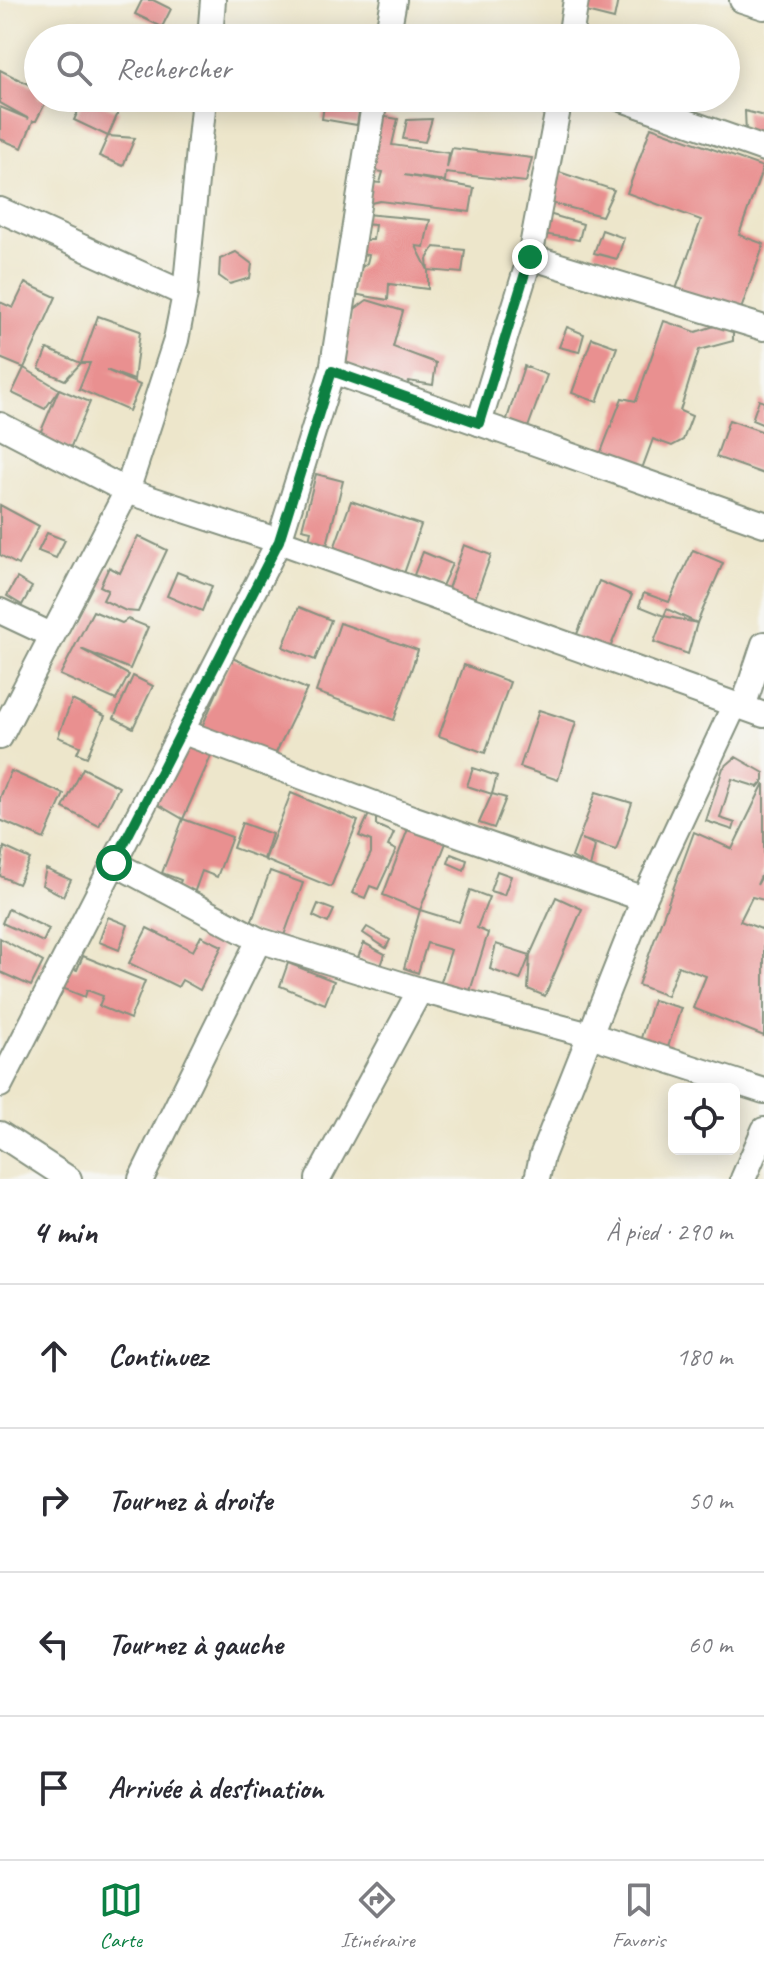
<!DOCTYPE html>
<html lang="fr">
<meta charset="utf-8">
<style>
:root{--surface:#fff;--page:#f7f7f7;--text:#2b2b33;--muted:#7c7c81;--line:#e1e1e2;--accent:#0b8043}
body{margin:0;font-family:Caveat,sans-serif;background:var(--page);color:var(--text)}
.controls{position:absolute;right:24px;bottom:24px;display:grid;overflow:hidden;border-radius:12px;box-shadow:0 4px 20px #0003}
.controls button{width:72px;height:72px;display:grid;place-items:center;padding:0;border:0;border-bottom:2px solid var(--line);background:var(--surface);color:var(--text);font:40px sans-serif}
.stop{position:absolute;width:24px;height:24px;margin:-18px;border:6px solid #0b8043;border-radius:50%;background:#fff}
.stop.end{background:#0b8043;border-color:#fff;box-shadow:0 2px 8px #0008}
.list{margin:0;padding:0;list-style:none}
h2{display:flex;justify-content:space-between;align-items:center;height:104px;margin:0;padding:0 32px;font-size:34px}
h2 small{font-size:26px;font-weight:400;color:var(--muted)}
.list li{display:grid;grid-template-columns:52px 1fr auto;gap:24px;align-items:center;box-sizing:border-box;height:144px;padding:0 32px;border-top:2px solid var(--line)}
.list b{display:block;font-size:30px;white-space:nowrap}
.list em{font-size:26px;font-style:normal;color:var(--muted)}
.icon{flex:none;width:44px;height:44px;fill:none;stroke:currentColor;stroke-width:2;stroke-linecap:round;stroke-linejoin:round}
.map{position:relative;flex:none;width:764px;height:1179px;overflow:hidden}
.search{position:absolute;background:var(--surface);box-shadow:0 4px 20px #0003;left:24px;right:24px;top:24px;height:88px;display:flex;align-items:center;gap:20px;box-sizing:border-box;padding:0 28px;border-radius:44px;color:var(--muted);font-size:30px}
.sheet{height:680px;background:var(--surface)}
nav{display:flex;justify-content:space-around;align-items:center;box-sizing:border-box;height:112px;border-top:2px solid var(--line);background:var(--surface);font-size:22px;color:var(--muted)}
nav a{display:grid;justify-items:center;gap:4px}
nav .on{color:var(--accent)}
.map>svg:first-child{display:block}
.building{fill:#e99090}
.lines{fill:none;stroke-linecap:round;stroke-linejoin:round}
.minor-casing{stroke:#869280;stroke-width:28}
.minor{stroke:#fff;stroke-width:24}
.route{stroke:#0b8043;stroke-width:10}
</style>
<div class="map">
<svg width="764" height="1179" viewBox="0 0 764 1179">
<rect width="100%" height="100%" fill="#f6f6f2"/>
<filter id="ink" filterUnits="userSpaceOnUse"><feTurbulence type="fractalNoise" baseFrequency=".0125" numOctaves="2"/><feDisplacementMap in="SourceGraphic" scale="16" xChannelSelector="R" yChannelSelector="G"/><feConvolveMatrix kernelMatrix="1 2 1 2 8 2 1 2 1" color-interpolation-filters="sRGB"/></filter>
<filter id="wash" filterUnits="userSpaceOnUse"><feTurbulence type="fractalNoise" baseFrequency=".006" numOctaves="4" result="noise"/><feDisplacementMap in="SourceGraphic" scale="32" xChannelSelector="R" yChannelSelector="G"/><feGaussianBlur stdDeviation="1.8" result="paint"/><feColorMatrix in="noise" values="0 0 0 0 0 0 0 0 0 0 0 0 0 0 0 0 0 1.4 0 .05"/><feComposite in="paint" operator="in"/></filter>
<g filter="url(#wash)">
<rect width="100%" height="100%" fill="#ede6cb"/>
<g id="blocks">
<g class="building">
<path d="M142 0H153L171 9 162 27 135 14Z"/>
<path d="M588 0H618L614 19 586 12Z"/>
<path d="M224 28 280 36V38H223Z"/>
<path d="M0 70 38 89V98H48L36 121H33L22 148 0 139V107L29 119 0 103Z"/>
<path d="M84 98 119 111 108 136 135 138 123 166 99 156 108 136 74 120Z"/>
<path d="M325 98 361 100 357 125 322 119Z"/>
<path d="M745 111 764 116V138L746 133Z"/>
<path d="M380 116 398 119 392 145 449 153 447 168 452 148 532 158 526 182 446 173 445 181 404 175 474 188 470 212 380 201 367 204 370 182 380 183 383 172 370 170Z"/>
<path d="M432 119 425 142 403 139 407 120Z"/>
<path d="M651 127 763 167 739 235 764 244 739 315 675 292 701 220 627 193Z"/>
<path d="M559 172 614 190 602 216 551 203Z"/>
<path d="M545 213 583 224 579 240 543 234Z"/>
<path d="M365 214 430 220 424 247 416 246 428 270 427 259 434 247 465 250 462 273 428 270V289L389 284 388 300 353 294 355 273 367 263 369 255 350 253 355 240H373L375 225 361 224Z"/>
<path d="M602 230 624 238 617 259 594 253Z"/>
<path d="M236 252 252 264 250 278 230 284 219 276 220 259Z"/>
<path d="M25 283 56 297 24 368 0 358V302L13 308Z"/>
<path d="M367 300 403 311 393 347 436 363 433 385 409 381 405 390 343 362 352 311Z"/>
<path d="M98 316 140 331 134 380 106 370 140 385 129 411 79 389 90 363H81Z"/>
<path d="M733 320V341L699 350 680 411 692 416 683 440 672 446 653 439 640 474 596 465 622 398 636 401 664 321 696 332Z"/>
<path d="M567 327 584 334 579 352 559 347Z"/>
<path d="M592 338 617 347 597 402 572 393Z"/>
<path d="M47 349 81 363 65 380 39 369Z"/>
<path d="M524 366 547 375 527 430 506 422Z"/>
<path d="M24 368 59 389 45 409 12 393Z"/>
<path d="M59 389 90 402 69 451 38 438Z"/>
<path d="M759 400 764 402V425L752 420Z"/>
<path d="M729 420 764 432V474L716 457Z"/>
<path d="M316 474 343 481 326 549 308 544 311 531 302 529Z"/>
<path d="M351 501 421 525 401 582 331 557Z"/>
<path d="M0 505 39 526 18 565 0 555Z"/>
<path d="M47 533 65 540 56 558 38 551Z"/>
<path d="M138 536 167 550 138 612 126 611 103 600 108 590 100 586 109 567 120 573Z"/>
<path d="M464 545 491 555 470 612 443 602Z"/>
<path d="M693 550 723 563 697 623 667 609 664 616 639 606 644 593 669 602Z"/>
<path d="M423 552 452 564 442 586 414 575Z"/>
<path d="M177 572 212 586 202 611 167 596Z"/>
<path d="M17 578 32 587 22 605 7 596Z"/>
<path d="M599 581 632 595 605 660 572 646Z"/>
<path d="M299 607 331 620 315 660 283 647Z"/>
<path d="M93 611 122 623 128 619 148 627 130 669 81 649 129 675 116 700 60 675Z"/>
<path d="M664 616 697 623 688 654 654 642Z"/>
<path d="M340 623 418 650 394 720 316 692Z"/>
<path d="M232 658 307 689 272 761 201 729Z"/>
<path d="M464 665 510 682 485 753 439 736Z"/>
<path d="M133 676 153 686 133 728 114 718Z"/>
<path d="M72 700 105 716 87 757 77 753 80 746 58 737Z"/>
<path d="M539 710 576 722 558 780 520 767Z"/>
<path d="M183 739 212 754 183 819 152 801Z"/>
<path d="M736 757 764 773V780L758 787 732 779 720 818 735 823 733 830 706 821 723 768Z"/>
<path d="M83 768 119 787 99 826 63 808Z"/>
<path d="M473 768 497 776 492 794 467 786Z"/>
<path d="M11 771 64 794 44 839 0 820V798Z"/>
<path d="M764 783V869L757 885 764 873V900L752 897 740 921 764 930V1036L693 1008 706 976 678 966 667 996 638 985 694 832 732 849Z"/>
<path d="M596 792 632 803 616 850 581 839 595 846 590 867 572 857Z"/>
<path d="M291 793 358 821 331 887 265 860Z"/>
<path d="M492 794 506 798 494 828 479 823Z"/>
<path d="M369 814 376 817V825L394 833 388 846 396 850 378 889 370 886 365 898 352 893 371 853V841L359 836Z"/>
<path d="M183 819 232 837 217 877 202 871 193 896 177 890 181 880 162 873Z"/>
<path d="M411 821 449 835 420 910 383 895Z"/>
<path d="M242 823 272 834 264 859 233 848Z"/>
<path d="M4 847 30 859 18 884 0 876Z"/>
<path d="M451 854 467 860 464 870 448 863Z"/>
<path d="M46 869 71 880 63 896 42 885Z"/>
<path d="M270 871 303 883 282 941 249 929Z"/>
<path d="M497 871 511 876 504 895 490 891Z"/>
<path d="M470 890 489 897 477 928 488 933 467 1001 438 991 451 950 427 943 418 973 404 968 420 910 459 922Z"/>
<path d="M556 897 582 909 545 996 528 989 530 955 520 980 490 969 496 944 530 955Z"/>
<path d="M318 904 334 910 328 923 313 916Z"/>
<path d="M8 909 49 929 43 942 2 923Z"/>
<path d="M108 917 128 925 119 950 99 942Z"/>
<path d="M367 927 390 940 386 948 363 933Z"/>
<path d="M147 928 193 951 201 936 222 946 200 990 182 980 178 987 129 963Z"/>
<path d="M0 938 43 962 31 986 0 972Z"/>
<path d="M364 943 385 954 381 966 358 957Z"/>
<path d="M83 956 145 981 130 1019 99 1006 103 996 87 990 85 997 62 988 70 968 77 970Z"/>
<path d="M288 963 334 981 325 1004 280 986Z"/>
<path d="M653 1000 681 1008 667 1050 640 1041Z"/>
</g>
</g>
</g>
<g filter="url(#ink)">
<use href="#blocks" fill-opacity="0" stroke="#869280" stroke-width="2"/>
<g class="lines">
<defs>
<g id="minor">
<path d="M742 0 764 7"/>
<path d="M210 38 213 0"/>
<path d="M387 38 394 0"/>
<path d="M570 38 576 0"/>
<path d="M619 98 764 149"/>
<path d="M0 210 185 294"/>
<path d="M530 257 764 328"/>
<path d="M332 371 764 524"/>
<path d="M479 423 530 257 560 98"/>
<path d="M0 425 127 491 279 541 764 715"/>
<path d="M0 611 51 635"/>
<path d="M743 707 764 644"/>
<path d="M181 731 412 818 644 899"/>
<path d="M0 737 127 491 176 340 185 294 204 98"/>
<path d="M114 863 259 940 420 990 590 1035 764 1091"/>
<path d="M0 1085 279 541 332 371 375 98"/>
<path d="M0 1134 69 1179"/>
<path d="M141 1179 259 940"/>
<path d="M318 1179 420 990"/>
<path d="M537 1179 542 1156 644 899 735 704"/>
<path d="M743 1179 764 1130"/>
</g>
</defs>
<use href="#minor" class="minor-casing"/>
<use href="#minor" class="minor"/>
</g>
</g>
<g class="lines" filter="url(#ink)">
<path class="route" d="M114 863 279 541 332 371 479 423 530 257"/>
</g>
</svg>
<div class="controls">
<button><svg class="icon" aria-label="locate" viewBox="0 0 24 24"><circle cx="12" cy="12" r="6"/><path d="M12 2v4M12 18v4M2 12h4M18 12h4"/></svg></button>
</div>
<div class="stop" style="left:114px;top:863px"></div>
<div class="stop end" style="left:530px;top:257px"></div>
<div class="search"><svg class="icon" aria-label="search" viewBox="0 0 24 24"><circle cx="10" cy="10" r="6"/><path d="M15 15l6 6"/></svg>Rechercher</div>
</div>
<section class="sheet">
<h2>4 min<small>À pied · 290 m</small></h2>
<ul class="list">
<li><svg class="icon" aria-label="ahead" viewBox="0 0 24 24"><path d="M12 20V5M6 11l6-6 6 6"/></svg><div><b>Continuez</b></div><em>180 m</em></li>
<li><svg class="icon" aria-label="right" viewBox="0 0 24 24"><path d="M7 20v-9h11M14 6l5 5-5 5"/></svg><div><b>Tournez à droite</b></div><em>50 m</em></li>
<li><svg class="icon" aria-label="left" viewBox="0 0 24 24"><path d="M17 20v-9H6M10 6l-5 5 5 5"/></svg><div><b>Tournez à gauche</b></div><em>60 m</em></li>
<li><svg class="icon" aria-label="arrive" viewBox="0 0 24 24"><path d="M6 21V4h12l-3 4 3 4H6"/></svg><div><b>Arrivée à destination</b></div></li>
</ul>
</section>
<nav>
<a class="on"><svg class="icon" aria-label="map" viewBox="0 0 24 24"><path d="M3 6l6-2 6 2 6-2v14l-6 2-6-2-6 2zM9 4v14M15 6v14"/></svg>Carte</a>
<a><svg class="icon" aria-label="directions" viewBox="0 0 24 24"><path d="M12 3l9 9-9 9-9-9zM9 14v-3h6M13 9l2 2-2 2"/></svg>Itinéraire</a>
<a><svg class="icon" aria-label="saved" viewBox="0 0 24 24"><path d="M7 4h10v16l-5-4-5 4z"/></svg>Favoris</a>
</nav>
